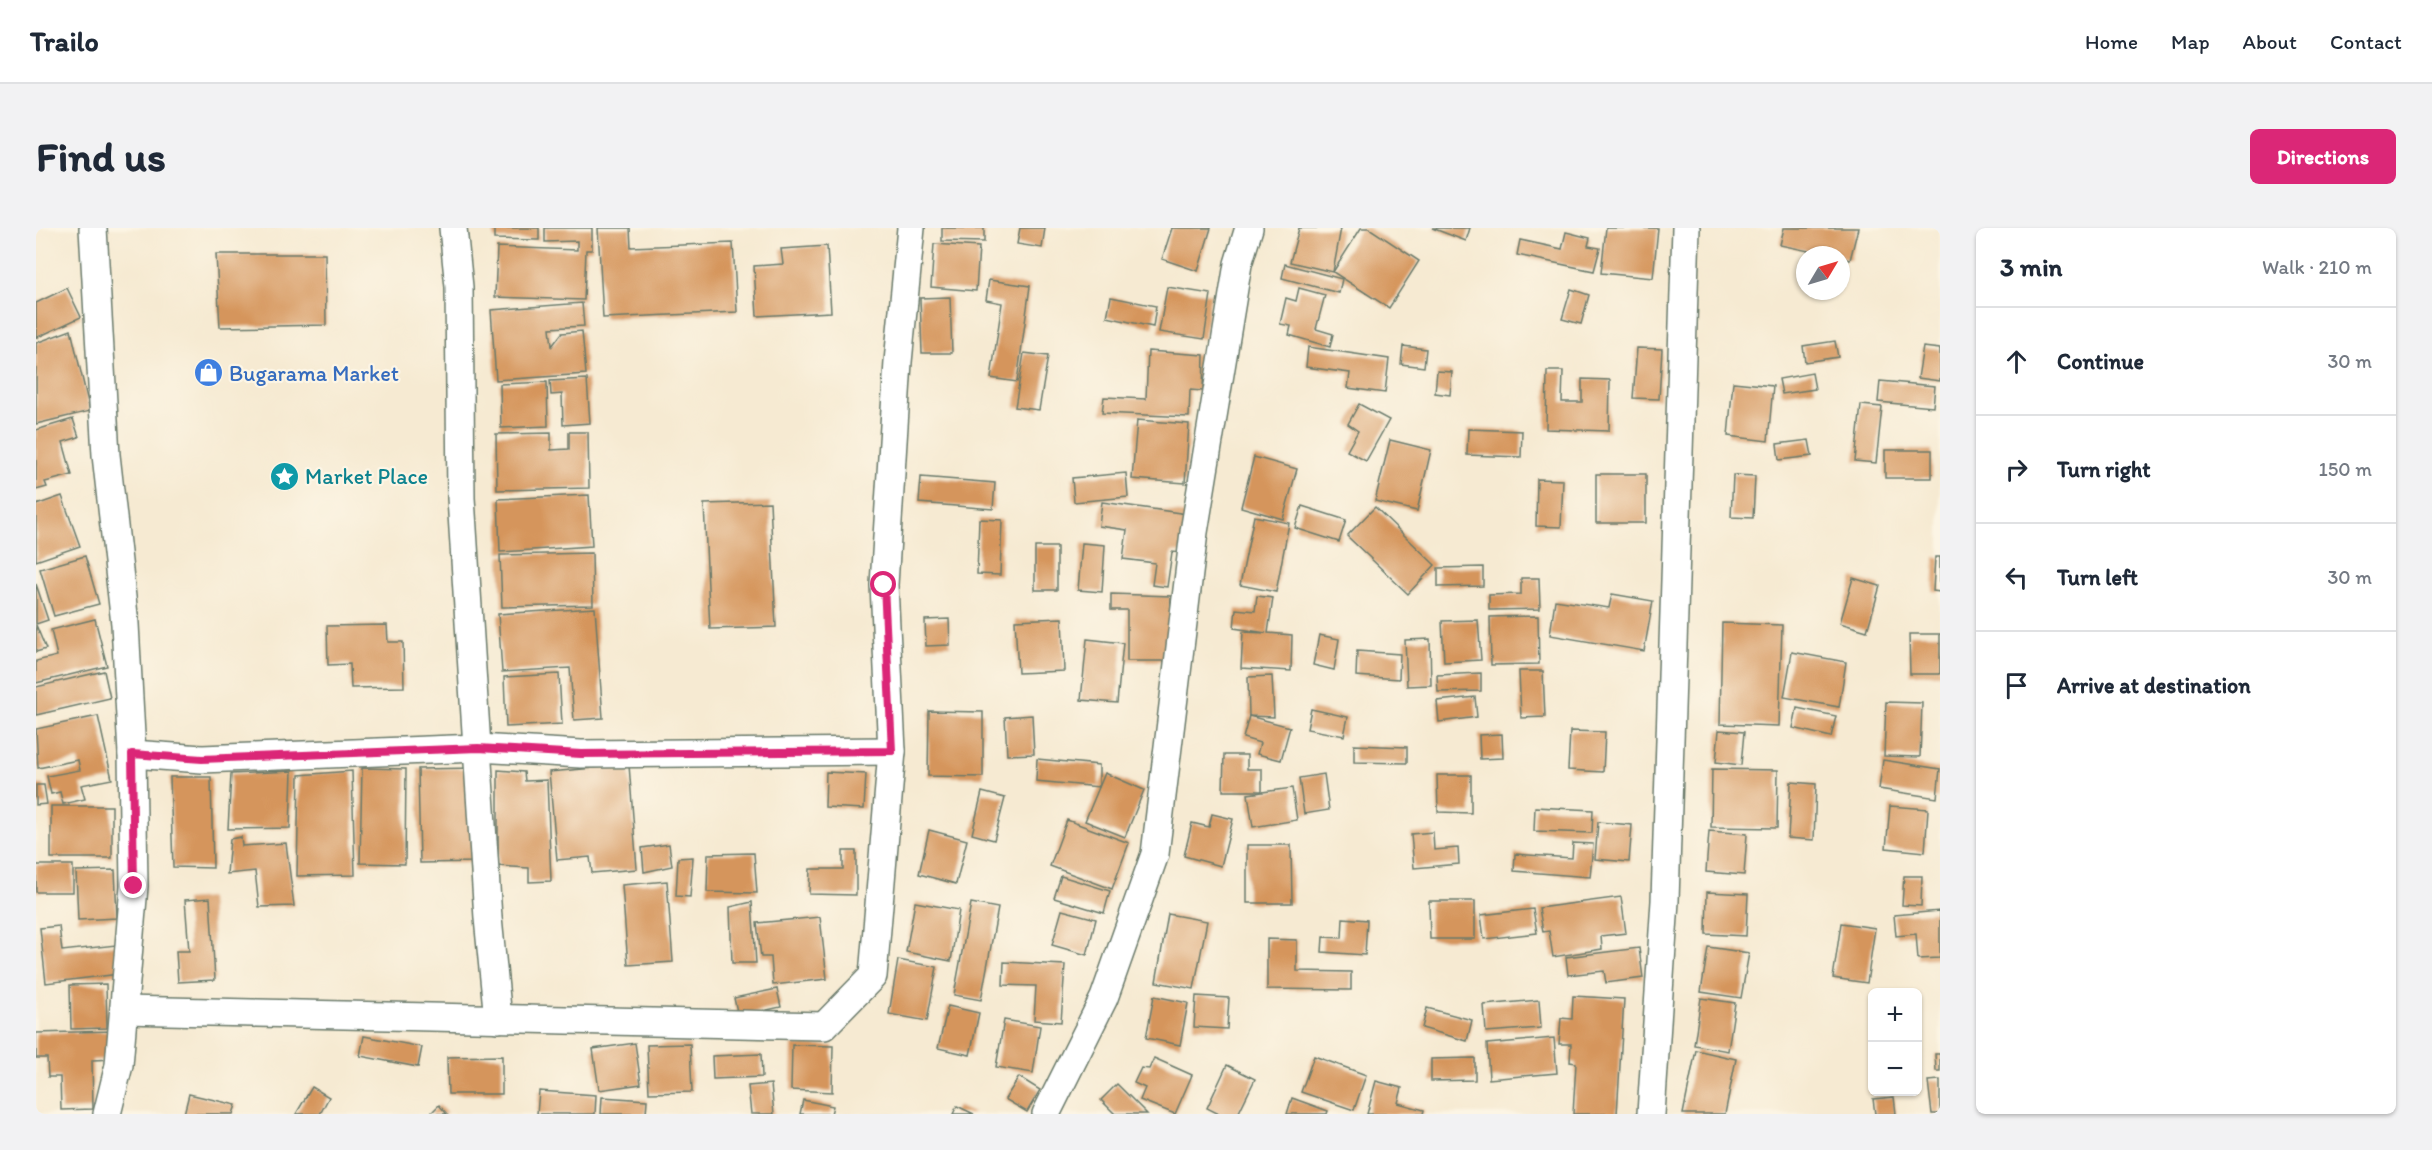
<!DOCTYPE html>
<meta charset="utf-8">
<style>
:root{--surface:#fff;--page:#f2f2f3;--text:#1f2937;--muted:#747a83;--line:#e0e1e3;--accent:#db2777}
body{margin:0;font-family:Itim,sans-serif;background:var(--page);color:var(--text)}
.controls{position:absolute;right:18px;bottom:18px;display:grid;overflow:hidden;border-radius:9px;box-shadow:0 2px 4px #0004}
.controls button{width:54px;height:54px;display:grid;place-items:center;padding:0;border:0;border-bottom:2px solid var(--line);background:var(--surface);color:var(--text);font:30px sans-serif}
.compass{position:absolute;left:1760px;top:18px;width:54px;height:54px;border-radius:50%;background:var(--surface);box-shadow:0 2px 4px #0004;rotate:52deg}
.stop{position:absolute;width:18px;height:18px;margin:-14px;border:4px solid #db2777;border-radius:50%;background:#fff}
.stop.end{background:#db2777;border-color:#fff;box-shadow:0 2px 6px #0008}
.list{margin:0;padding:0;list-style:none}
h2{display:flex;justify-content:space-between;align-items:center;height:78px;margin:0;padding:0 24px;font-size:26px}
h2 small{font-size:20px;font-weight:400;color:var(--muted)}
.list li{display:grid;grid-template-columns:39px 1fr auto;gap:18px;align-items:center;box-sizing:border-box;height:108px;padding:0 24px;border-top:2px solid var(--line)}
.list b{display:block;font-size:22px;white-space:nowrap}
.list em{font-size:20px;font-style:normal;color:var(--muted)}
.icon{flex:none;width:33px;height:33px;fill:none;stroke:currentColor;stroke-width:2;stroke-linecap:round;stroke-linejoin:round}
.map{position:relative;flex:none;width:1904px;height:886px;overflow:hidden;border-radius:9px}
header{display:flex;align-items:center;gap:36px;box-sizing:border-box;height:84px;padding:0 30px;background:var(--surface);border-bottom:2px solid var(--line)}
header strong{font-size:28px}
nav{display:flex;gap:33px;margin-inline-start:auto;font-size:21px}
.intro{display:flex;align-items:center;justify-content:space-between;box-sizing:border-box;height:144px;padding:0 36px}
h1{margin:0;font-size:42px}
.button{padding:15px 27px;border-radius:9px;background:var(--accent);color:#fff;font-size:21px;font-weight:700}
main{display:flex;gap:36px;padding:0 36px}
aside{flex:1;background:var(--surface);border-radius:9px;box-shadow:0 2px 4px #0004}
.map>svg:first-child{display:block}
.building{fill:#d5955c}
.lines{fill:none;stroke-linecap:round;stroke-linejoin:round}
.minor-casing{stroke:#6a7a6b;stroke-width:30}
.minor{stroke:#fff;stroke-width:27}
.route{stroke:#db2777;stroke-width:8}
.labels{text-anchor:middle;stroke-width:4.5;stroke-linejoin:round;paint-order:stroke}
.shop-label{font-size:22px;fill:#366cbe;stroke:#fcf5e5;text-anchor:start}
.culture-label{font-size:22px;fill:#0d838f;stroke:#fcf5e5;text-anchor:start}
</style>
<header>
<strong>Trailo</strong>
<nav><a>Home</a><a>Map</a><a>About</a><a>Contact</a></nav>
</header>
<div class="intro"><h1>Find us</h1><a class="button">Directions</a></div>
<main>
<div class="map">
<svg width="1904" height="886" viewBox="0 0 1904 886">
<rect width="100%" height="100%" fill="#fcf5e5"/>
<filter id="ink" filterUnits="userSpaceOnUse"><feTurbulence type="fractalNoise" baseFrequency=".0167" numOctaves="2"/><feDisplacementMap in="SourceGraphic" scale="12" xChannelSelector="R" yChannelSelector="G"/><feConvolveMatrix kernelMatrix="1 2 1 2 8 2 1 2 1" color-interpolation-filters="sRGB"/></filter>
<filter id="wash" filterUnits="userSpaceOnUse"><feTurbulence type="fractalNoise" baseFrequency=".008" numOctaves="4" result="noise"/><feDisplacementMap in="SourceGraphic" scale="24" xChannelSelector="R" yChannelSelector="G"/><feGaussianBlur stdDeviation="1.35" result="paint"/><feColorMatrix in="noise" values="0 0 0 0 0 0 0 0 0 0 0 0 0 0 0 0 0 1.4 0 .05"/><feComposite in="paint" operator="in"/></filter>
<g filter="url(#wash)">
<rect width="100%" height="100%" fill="#f6ead2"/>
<g id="blocks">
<g class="building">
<path d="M458 0H503V12L458 11Z"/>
<path d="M509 0H556V22H550L548 72 459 69 461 19 541 22V13L509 14Z"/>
<path d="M562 0H594L595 19 697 15 701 84 567 90Z"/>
<path d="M906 0H948V14L906 13Z"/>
<path d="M984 0H1009L1006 20 981 16Z"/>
<path d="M1136 0H1175L1162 43 1126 31Z"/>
<path d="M1263 0H1305L1297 44 1254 34Z"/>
<path d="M1325 0H1333L1383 33 1353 80 1297 44Z"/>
<path d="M1396 0H1434L1430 13Z"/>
<path d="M1570 0H1622L1617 50 1565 45Z"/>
<path d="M1748 0H1822L1814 32 1805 30V27H1772L1773 23 1744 17Z"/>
<path d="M1530 4 1554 10 1552 18 1564 20 1558 43 1481 27 1484 12 1526 21Z"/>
<path d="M898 16 943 19 940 63 895 59Z"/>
<path d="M791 18 795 84 721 88 718 38 747 36 745 21Z"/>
<path d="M180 26H289L290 97 184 99Z"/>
<path d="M1249 36 1306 51 1303 65 1246 50Z"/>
<path d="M953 52 994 58 981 154 955 150 966 75 950 72Z"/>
<path d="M1131 59 1175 66 1168 111 1123 104Z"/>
<path d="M31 60 45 89 0 110V75Z"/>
<path d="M1263 60 1289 67 1280 101 1297 106 1294 119 1253 107 1255 98 1244 96 1250 70 1260 73Z"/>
<path d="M1535 61 1553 67 1545 96 1526 91Z"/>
<path d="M914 69 916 125H886L884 70Z"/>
<path d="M1075 69 1120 78 1117 99 1071 89Z"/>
<path d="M546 75 548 98 514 100 516 118 526 105 546 103 550 146 460 152 455 82Z"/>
<path d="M35 102 54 183 0 196V115Z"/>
<path d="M1799 113 1802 129 1769 134 1767 118Z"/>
<path d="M1367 118 1390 121 1388 139 1365 136Z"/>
<path d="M1272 119 1353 131 1349 165 1312 160 1314 145 1270 139Z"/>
<path d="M1887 119 1904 121V153L1882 150Z"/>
<path d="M1601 120 1626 121 1623 171 1597 170Z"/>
<path d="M1112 123 1168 127 1167 163 1154 162 1153 189 1066 185 1068 169 1110 171Z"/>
<path d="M988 125 1012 128 1003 182 979 179Z"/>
<path d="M1401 143 1416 144 1414 167 1399 165Z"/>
<path d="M1511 143H1527L1526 174H1546V151L1574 152 1573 203 1510 201Z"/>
<path d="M1776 145 1779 161 1746 166 1743 151Z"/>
<path d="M551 151 554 195 527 197 526 166 515 167 514 153Z"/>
<path d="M1844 153 1899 158 1897 179 1842 174Z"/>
<path d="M511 154 512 198 465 200 464 156Z"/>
<path d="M1697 154 1737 158 1732 213 1692 208Z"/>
<path d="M1323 176 1353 192 1330 233 1311 223 1322 203 1312 196Z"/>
<path d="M1825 177 1846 179 1840 235 1819 233Z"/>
<path d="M37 191 43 209 27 214 36 247 9 254 11 259 0 262V202Z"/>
<path d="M1101 192 1153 196 1149 255 1096 251Z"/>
<path d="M1432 201 1486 203 1485 229 1431 227Z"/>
<path d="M533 204H552L553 260 461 262 460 206 515 205V222L533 221Z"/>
<path d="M1354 212 1395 222 1381 283 1339 273Z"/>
<path d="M1773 212 1776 228 1743 232 1741 216Z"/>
<rect x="1849" y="222" width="47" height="28"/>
<path d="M1218 229 1261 241 1247 291 1205 279Z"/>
<path d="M1090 245 1092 269 1038 274 1036 250Z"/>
<rect x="1560" y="246" width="50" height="49"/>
<path d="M1697 247 1719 248 1717 290 1695 289Z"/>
<path d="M885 249 959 255 957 281 883 275Z"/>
<path d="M1501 251 1527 252 1525 299 1500 298Z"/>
<path d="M553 267 556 318 464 324 462 271Z"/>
<path d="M26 268 44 318 0 333V277Z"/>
<path d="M734 274 740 399 674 401 668 276Z"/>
<path d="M1066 274 1151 286 1146 325 1136 324 1131 359 1116 357 1119 335 1087 331 1091 302 1063 298Z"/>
<path d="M1266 278 1310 292 1303 314 1259 300Z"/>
<path d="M1339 279 1399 337 1372 366 1311 308Z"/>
<path d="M1218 288 1253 295 1240 364 1204 357Z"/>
<path d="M943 291 966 292 964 347 941 346Z"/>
<path d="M1046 315 1069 317 1066 364 1042 362Z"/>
<rect x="999" y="319" width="22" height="43"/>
<path d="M556 325 557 377 466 379 464 327Z"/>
<path d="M49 328 63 376 18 388 4 341Z"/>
<path d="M1899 329H1904V364L1897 363Z"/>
<path d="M1447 339V358L1402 359V340Z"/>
<path d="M1485 350H1503L1504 381 1453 382V367L1485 366Z"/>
<path d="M1817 350 1844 358 1831 403 1804 395Z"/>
<path d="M0 356 12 392 0 396Z"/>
<path d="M1075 366 1135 368 1134 433H1091V382H1075Z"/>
<path d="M1576 366 1617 373 1608 423 1514 407 1519 372 1573 380Z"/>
<path d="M1221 368 1237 370 1232 405 1256 407 1255 443 1205 440 1207 404 1230 405 1198 400 1200 381 1219 383Z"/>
<path d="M559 380 567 490 538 492 534 440 466 444 462 386Z"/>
<path d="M1502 388 1503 436 1455 437 1454 389Z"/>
<path d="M1026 390 1028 443 982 445 979 392Z"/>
<path d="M59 391 71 438 0 455V433L21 428 15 402Z"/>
<path d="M913 391 914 417 890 418 889 392Z"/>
<path d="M1442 392 1445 432 1408 434 1406 393Z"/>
<path d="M1686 395 1746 397 1743 498 1684 496Z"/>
<path d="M0 397 10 421 0 424Z"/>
<path d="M351 397 352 414H367L368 459 315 460 314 436 292 437 291 398Z"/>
<path d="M1873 406H1904V446H1874Z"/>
<path d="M1283 407 1303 411 1298 442 1277 437Z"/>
<path d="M1051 411 1087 415 1081 475 1045 472Z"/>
<path d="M1394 411 1395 457 1371 458 1369 412Z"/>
<path d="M1321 423 1364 426 1363 451 1320 448Z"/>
<path d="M1756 424 1810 434 1803 479 1748 469Z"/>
<path d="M68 443 74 470 0 487V459Z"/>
<path d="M1483 443H1507L1509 489 1485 490Z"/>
<path d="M1445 445V463L1402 464 1401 447Z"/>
<path d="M523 446 526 496 470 499 468 449Z"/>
<path d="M1236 448 1238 489 1213 488 1212 449Z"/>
<path d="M1439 469 1441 489 1403 494 1401 473Z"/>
<path d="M1850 474 1886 475 1884 529 1848 528Z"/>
<path d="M1761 480 1800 488 1795 509 1757 500Z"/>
<path d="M1275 481 1312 489 1308 508 1271 501Z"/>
<path d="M893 483 947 484V549L892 548Z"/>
<path d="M996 487 998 526 971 527 969 489Z"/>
<path d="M62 488 76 551 45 557 49 571 27 576 24 564 15 566 11 548 44 542 42 532 2 540 0 501Z"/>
<path d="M1213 488 1254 499 1245 532 1221 526 1224 515 1207 510Z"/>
<path d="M1683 502 1708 504 1705 537 1680 534Z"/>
<path d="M1534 503 1569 504 1567 544 1532 542Z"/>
<path d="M1466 506 1467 530 1444 531 1443 507Z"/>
<path d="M1318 517 1371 519V535L1318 534Z"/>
<path d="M1188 527H1211V541H1226V563H1187Z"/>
<path d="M1001 531 1063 537V559L1000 553Z"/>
<path d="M1847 532 1904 541 1901 570 1843 561Z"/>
<path d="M593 537 601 641 556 645 554 629 521 632 513 544Z"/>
<path d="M326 540 370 541 369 636 324 635Z"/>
<path d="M440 540 442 634 384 635 382 541Z"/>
<path d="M1676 541 1742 542 1741 600 1675 599Z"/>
<path d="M462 542 488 544 489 553 511 552 515 653 493 654V640L462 638Z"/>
<path d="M256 543 254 600 192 601 195 546Z"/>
<path d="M316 543 319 647 261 648 263 547Z"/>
<path d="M790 544 830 546 828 581 789 579Z"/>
<path d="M1069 545 1108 562 1089 609 1049 593Z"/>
<path d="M1288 546 1293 582 1268 586 1263 550Z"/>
<path d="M1401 547H1435V585L1402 584Z"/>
<path d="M134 549H175L177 640 137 639Z"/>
<path d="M1755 554 1780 556 1778 612 1752 610Z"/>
<path d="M0 557H8L11 576 0 577Z"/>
<path d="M1256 560 1261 592 1217 599 1212 566Z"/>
<path d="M946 564 969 570 958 612 936 606Z"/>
<rect x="15" y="578" width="61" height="52"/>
<path d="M1854 578 1892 581 1889 624 1850 620Z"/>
<path d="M1499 579 1557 582 1556 605 1498 603Z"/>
<path d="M1176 586 1197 591 1185 638 1148 628 1156 595 1173 599Z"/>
<path d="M1031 592 1093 615 1076 661 1014 638Z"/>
<path d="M1562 594 1596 597 1593 634 1559 631Z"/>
<path d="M893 602 931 612 920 656 883 646Z"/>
<path d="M1673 603 1711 606 1708 647 1670 644Z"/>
<path d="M1397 604 1398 622 1422 620 1423 636 1378 640 1375 606Z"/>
<path d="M205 609 206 618 250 615 258 678 223 679 219 643 191 646 194 611Z"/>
<path d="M1537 615 1557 616 1554 649 1478 643 1479 626 1536 630Z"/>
<path d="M633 616 636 638 608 644 606 620Z"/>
<path d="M1211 617H1255L1256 675H1211Z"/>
<path d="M807 623H820V667L773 666 774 641H807Z"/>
<path d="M718 625 721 665 671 664 672 626Z"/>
<path d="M657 629 654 669 640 668 642 630Z"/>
<rect x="0" y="637" width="37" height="27"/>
<path d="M79 642 81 690 42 692 40 643Z"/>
<path d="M1025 648 1074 663 1068 685 1018 670Z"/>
<path d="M1868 648H1886L1885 678 1866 677Z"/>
<path d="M631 653 637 734 592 737 586 657Z"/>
<path d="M1671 664 1712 666 1710 708 1670 706Z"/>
<path d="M1585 669 1590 705 1565 708 1566 721 1517 729 1513 703 1507 704 1503 680Z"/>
<path d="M174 670 179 752 142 754 140 723H153L149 672Z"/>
<path d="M1393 673H1439V711H1394Z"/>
<path d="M716 674 720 735H696L694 679Z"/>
<path d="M879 674 923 682 915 733 870 724Z"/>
<path d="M935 675 962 680 945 772 918 767Z"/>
<path d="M1497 681 1501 705 1448 711 1445 687Z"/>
<path d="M1026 682 1060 691 1051 727 1016 717Z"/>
<path d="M1904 683V730L1882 731 1880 706 1860 708 1858 687Z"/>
<path d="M1132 686 1171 693 1158 761 1120 754Z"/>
<path d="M784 689 791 751 737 757 735 729H725L721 695Z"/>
<path d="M1307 690 1331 692 1329 727 1286 724 1287 709 1306 710Z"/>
<path d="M1805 695 1839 700 1831 755 1797 750Z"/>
<path d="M23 698 26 723 80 717 83 746 10 755 4 700Z"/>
<path d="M1231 711 1261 712V743L1315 744V762L1231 761Z"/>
<path d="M1672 719 1713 725 1705 770 1665 764Z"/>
<path d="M1603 720 1607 750 1570 755 1568 743 1532 747 1530 729Z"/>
<path d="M862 732 901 739 891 793 853 786Z"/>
<path d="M968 734 1029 737 1025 794 998 792 1000 758 967 757Z"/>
<path d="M70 756 71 800 35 801 34 757Z"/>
<path d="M741 761 745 779 702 788 698 770Z"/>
<path d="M1118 768 1152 775 1144 817 1110 810Z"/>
<path d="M1160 768 1193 770 1191 801 1158 799Z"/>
<path d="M1537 768 1588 771 1581 886H1537L1540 835 1534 834 1535 816H1523L1525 790 1536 791Z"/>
<path d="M1665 770 1699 775 1692 823 1658 817Z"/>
<path d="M1503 772 1505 800 1450 804 1448 777Z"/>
<path d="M912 778 943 785 934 827 902 820Z"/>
<path d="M1391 780 1436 792 1431 813 1386 800Z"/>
<path d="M968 792 1004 798 997 845 960 839Z"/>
<path d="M78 803 79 831 56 832 57 881 25 882 24 849H12L11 830H0V805Z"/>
<path d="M328 808 386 819 382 839 324 828Z"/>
<path d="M1518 810 1521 845 1453 851 1451 816Z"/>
<path d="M599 815 605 856 563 862 557 821Z"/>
<path d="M654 816 656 864 613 865 611 817Z"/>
<path d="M756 817 797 818 796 864 755 862Z"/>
<path d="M1660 822 1700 831 1689 886H1647Z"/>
<path d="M725 826 726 849 677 851 676 828Z"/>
<path d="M1899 826H1904V843H1900Z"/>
<path d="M466 828V866H412L411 829Z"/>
<path d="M1278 828 1330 847 1318 882 1265 864Z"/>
<path d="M1118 830 1156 847 1139 886 1104 872 1109 860 1098 855 1105 840 1113 841Z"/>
<path d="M1439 830V852L1395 853V831Z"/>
<path d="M1191 837 1219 851 1202 886H1183L1171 880Z"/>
<path d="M983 849 1004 862 991 884 969 871Z"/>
<path d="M1904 852V886H1896L1892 853Z"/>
<path d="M1340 853 1366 860 1362 875 1388 882 1387 886H1331Z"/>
<path d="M735 856 738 886H715L712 858Z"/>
<path d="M1081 856 1111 886H1079L1065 872Z"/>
<path d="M276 859 293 869 284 886H260Z"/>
<path d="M503 863 560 867 559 886H501Z"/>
<path d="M153 866 200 877 197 886H148Z"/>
<path d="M566 869 611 872 610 886H565Z"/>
<path d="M1858 869 1860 886H1839L1837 871Z"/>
<path d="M1256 870 1292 883 1291 886H1251Z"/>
<path d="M767 872 797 878 795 886H764Z"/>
<path d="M403 877 411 886H394Z"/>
<path d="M921 878 938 886H917Z"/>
</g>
</g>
</g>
<g filter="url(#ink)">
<use href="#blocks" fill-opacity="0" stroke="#6a7a6b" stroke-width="1.5"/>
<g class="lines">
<defs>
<g id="minor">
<path d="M57 0 70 227 89 396 96 526 98 658 83 837 71 886"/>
<path d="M417 0 423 59 425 270 452 690 462 791"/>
<path d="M96 526 166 531 442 520 545 526 856 523"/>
<path d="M88 782 788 798 837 748 856 523 848 357 862 134 875 0"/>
<path d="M1010 886 1068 770 1119 626 1158 304 1202 36 1213 0"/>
<path d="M1615 886 1629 673 1650 0"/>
</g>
</defs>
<use href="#minor" class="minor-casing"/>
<use href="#minor" class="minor"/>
</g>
</g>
<g class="lines" filter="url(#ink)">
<path class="route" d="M98 658 96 526 166 531 442 520 545 526 856 523 848 357"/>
</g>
<defs>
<symbol id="shop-disc" viewBox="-11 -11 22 22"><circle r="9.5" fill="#3f7fe0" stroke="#fcf5e5"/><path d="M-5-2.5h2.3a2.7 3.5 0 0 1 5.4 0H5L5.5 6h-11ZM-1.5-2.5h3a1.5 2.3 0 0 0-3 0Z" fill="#fff"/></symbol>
<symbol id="sight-disc" viewBox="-11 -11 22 22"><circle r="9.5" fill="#0f9aa8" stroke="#fcf5e5"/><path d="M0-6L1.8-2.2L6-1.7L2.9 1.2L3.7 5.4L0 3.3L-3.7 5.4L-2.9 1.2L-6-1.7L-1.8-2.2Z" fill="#fff"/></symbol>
</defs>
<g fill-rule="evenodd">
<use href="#shop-disc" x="156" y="128" width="33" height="33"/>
<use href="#sight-disc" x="232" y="232" width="33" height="33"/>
</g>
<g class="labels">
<g class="shop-label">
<text x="193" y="153">Bugarama Market</text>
</g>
<g class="culture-label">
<text x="269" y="256">Market Place</text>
</g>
</g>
</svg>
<div class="controls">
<button>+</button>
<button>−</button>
</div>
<svg class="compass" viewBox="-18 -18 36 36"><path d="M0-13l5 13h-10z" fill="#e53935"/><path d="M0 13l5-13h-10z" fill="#747a83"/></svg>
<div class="stop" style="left:848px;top:357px"></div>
<div class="stop end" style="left:98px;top:658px"></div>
</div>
<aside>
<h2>3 min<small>Walk · 210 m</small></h2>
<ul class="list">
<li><svg class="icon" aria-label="ahead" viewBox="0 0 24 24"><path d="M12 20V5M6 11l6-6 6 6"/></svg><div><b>Continue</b></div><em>30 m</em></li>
<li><svg class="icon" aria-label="right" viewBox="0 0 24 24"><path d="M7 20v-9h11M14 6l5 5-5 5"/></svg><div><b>Turn right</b></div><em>150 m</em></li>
<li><svg class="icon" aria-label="left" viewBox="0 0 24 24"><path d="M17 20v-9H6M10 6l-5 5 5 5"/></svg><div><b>Turn left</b></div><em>30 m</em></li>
<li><svg class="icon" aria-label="arrive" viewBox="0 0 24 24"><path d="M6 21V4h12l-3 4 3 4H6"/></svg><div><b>Arrive at destination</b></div></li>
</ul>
</aside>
</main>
